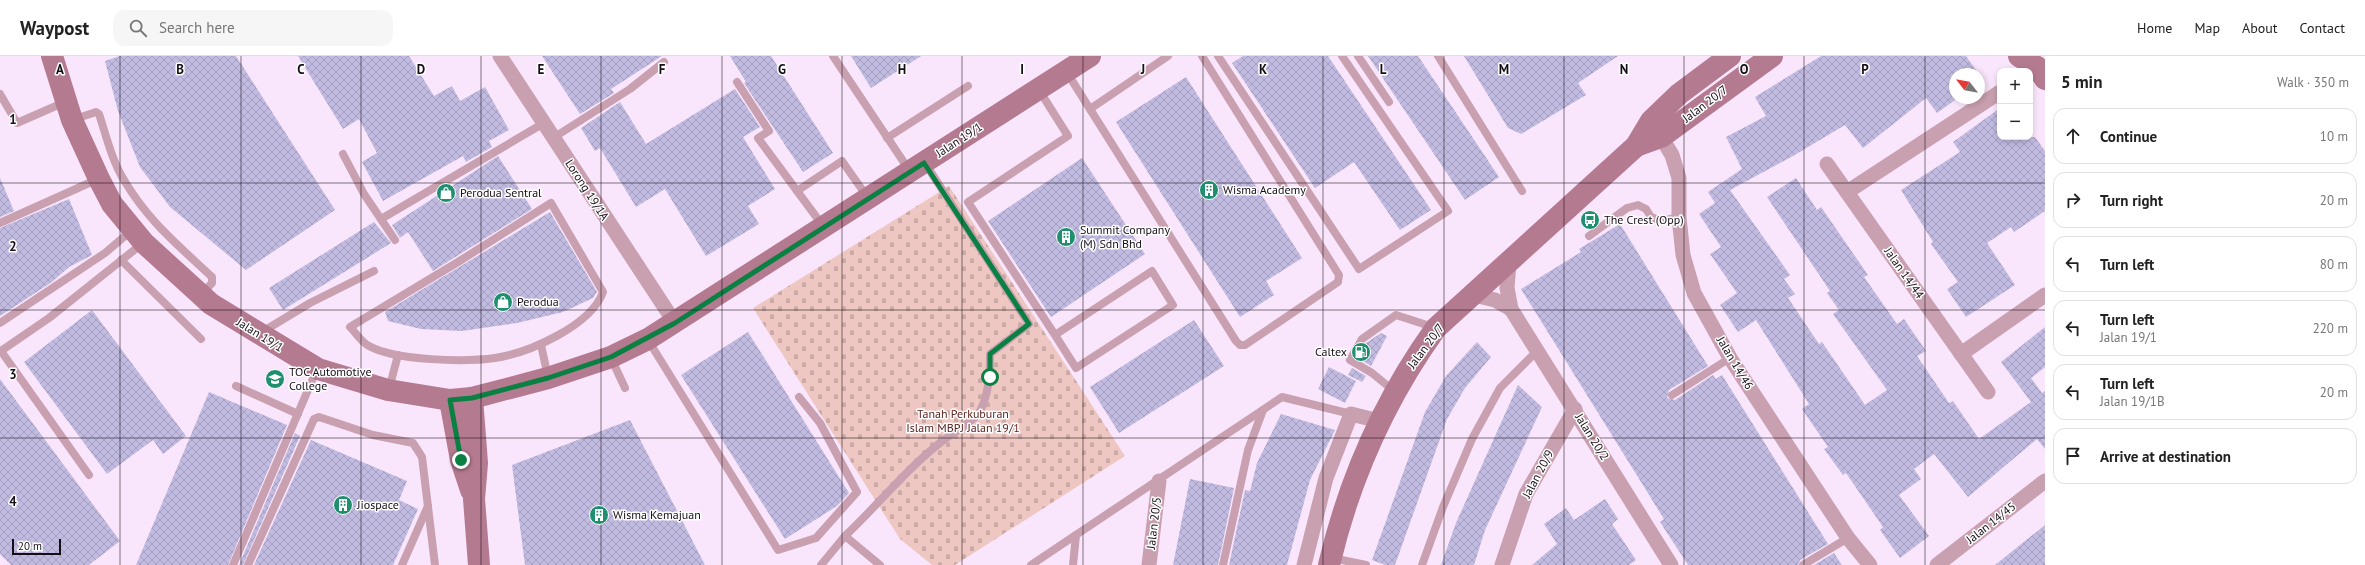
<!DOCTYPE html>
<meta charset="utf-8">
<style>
:root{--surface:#fff;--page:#f6f6f6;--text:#222;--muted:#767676;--line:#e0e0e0}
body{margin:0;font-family:"PT Sans",sans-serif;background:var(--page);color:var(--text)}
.controls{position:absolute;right:12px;top:12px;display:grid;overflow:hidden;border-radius:8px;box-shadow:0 2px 6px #0003}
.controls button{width:36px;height:36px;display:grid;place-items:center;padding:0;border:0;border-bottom:1px solid var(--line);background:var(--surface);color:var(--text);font:20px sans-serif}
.compass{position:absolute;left:1949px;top:12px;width:36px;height:36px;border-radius:50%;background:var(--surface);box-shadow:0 2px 6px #0003;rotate:301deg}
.scale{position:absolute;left:12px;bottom:10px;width:49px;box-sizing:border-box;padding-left:4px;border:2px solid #160e17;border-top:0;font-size:11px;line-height:14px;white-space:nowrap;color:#160e17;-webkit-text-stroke:3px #fff;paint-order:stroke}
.stop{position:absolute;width:12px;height:12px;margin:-9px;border:3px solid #0b8043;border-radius:50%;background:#fff}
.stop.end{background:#0b8043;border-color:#fff;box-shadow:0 1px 4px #0008}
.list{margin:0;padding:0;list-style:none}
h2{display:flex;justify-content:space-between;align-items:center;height:52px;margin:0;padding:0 16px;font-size:17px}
h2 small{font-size:13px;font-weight:400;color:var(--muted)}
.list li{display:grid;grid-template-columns:26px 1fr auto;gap:12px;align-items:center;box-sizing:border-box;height:56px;margin:0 8px 8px;padding:0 8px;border:1px solid var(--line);border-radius:12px}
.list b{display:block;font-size:15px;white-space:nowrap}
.list p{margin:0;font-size:13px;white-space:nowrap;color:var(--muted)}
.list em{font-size:13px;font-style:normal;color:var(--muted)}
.icon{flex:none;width:22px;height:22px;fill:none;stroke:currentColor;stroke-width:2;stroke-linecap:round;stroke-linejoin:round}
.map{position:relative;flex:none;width:2045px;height:509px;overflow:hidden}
header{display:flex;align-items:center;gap:24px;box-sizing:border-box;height:56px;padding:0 20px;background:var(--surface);border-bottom:1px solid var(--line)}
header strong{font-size:19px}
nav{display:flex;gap:22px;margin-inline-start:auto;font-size:14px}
.search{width:280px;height:36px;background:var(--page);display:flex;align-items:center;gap:10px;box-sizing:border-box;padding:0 14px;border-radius:12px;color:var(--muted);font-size:15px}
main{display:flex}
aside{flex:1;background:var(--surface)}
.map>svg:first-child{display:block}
.cemetery{fill:url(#cemetery-stones)}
.building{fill:url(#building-cross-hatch)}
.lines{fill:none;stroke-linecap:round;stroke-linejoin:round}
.lane{stroke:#c9a0af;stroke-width:8}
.street{stroke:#c9a0af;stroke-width:15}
.secondary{stroke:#b47a90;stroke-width:22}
.route{stroke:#0b8043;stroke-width:5}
.grid{fill:none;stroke:#160e17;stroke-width:1;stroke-opacity:0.55}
.labels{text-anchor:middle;stroke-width:3;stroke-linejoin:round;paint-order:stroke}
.street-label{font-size:12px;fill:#160e17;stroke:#fff}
.poi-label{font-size:12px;fill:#160e17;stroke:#fff;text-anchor:start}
.park-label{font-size:12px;fill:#5d2421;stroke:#fff}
.grid-label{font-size:13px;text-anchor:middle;font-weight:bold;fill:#160e17;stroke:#fff;stroke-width:3;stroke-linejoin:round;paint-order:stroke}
</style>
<header>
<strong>Waypost</strong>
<div class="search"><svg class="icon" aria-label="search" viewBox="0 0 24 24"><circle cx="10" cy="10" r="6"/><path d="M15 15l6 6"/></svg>Search here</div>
<nav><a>Home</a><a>Map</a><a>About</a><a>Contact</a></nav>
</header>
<main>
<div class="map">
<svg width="2045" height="509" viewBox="0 0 2045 509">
<defs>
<pattern id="cemetery-stones" width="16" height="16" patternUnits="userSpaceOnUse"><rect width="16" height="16" fill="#eec7c2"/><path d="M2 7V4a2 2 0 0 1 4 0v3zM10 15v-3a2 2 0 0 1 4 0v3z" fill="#cbaaa6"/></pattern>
<pattern id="building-cross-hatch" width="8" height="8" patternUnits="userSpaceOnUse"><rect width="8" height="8" fill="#c1bbe1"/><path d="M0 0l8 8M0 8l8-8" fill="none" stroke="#a5a0c0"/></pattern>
</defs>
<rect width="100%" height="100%" fill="#fae6fc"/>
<path class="cemetery" d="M949 130 1125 400 955 509H932L900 483 753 252Z"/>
<g class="building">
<path d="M120 0H236L335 154 246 214 170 151 140 111 118 55 105 5Z"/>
<path d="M298 0H409L434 40 452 30 460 45 485 31 509 74 489 85 492 91 466 106 463 100 383 145 362 106 377 97 359 63 343 73Z"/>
<path d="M542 0H662L611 33 614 37 580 58Z"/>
<path d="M730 0H771L833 97 803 116 744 27 746 26Z"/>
<path d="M851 0H921L871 32Z"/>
<path d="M1243 0H1328L1431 154 1400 174 1354 106 1315 132 1232 7Z"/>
<path d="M1368 0H1418L1499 121 1465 144Z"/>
<path d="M1464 0H1618L1578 27 1586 39 1521 78 1508 72Z"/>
<path d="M1821 0H1966L1979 18H1955V42H1958L1937 57 1926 42 1863 92 1845 69 1793 100 1730 134 1790 219 1784 223 1795 238 1788 242 1819 288 1822 286 1865 349 1887 334 1833 258 1839 254 1827 237 1830 235 1767 141 1796 122 1817 154 1821 151 1868 219 1864 221 1897 268 1904 263 1926 295 1917 300 1949 347 1953 345 1979 383 2031 346 2001 306 2045 271V311L2031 322 2042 337 2045 335V393L2037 383 1968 441 1934 398 1914 413 1921 423 1899 439 1929 480 1900 502 1880 474 1883 471 1846 417 1843 419 1824 393 1828 391 1802 353 1809 348 1756 264 1738 276 1720 249 1737 237 1710 198 1721 191 1699 158 1715 147 1708 136 1742 113 1726 81 1766 60 1755 41Z"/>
<path d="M1186 21 1302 202 1266 225 1274 239 1240 261 1116 66Z"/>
<path d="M735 33 760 71 743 81 775 133 748 150 759 168 706 200 665 133 636 151 600 92 595 95 581 72 620 46 646 88Z"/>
<path d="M2000 52V81H2035L2045 95V155L2014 176 2011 171 1987 187 2015 229 1966 261 1947 233 1958 226 1931 188 1933 186 1901 134 1960 96 1953 86Z"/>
<path d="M498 100 532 153 433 215 408 176 400 182 392 169Z"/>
<path d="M1082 102 1145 198 1051 261 988 165Z"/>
<path d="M0 122 14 155 0 161Z"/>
<path d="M69 143 92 199 69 211 52 226 0 260V172Z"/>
<path d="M550 156 597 236 593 242 563 256 517 267 462 275 421 273 388 265 385 256Z"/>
<path d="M374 166 391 187 283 254 269 232Z"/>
<path d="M1620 168 1708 310 1669 334 1667 342 1675 344 1713 319 1716 323 1722 319 1828 488 1800 504 1798 509H1688L1660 466 1664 463 1521 233 1581 196 1579 193Z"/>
<path d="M92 254 186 380 163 398 153 384 107 418 24 306Z"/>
<path d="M1194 264 1224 310 1119 377 1090 331Z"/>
<path d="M748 276 849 437 837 450 785 483 681 319Z"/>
<path d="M1381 277 1387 280 1371 310 1358 302 1366 287Z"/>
<path d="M1477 286 1491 301 1465 332 1447 363 1395 509H1385L1372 504 1425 356 1446 320Z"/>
<path d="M1329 311 1356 325 1345 347 1318 333Z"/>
<path d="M1352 312 1366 320 1362 326 1348 319Z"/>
<path d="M0 323 120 485 89 509H11L0 498Z"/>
<path d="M1518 329 1542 351 1485 474 1474 509H1441L1456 467Z"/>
<path d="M209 336 287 369 228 509H136Z"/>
<path d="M1281 358 1335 374 1310 424 1287 509H1229L1245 434 1250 435 1257 407Z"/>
<path d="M630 364 705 509H525L512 409Z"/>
<path d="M295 377 300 380 243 509H239Z"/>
<path d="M311 384 407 425 399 444 418 453 393 509H254Z"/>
<path d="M1190 423 1234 432 1218 509H1173Z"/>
<path d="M1605 443 1618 463 1612 468 1636 504 1629 509H1532L1557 488 1544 468 1566 452 1574 464Z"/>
<path d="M2045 469V509H1995Z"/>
<path d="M1834 497 1842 509H1814Z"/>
</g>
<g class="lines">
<g class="lane">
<path d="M833 0 909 114"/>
<path d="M1218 0 1359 213 1448 155 1342 0"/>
<path d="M1358 0 1389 46"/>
<path d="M1438 0 1522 135"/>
<path d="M1066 15 1236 285 1240 289H1245L1338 226 1339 219 1202 0"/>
<path d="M737 26 769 75 758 82 823 170"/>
<path d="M1039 34 1068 80 968 146 1055 279 1152 215 1173 249 1076 312 1055 279"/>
<path d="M0 38 17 67 65 46"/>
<path d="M1090 53 1168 0"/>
<path d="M72 64 96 56 99 58C106 79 112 105 124 124 148 165 178 189 212 221V227L201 239"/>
<path d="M553 82 630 33 664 6"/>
<path d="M887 82 968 30"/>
<path d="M343 98 364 138 395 184"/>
<path d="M797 135 842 105 868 142"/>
<path d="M551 147 603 236C591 270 528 297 495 302 465 306 396 305 369 290 362 287 356 277 350 271L458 206Z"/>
<path d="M381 163 544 67"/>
<path d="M0 167 98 123"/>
<path d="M1589 180 1627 152 1638 149 1646 153 1651 161 1662 165 1679 161"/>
<path d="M121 204 201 283"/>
<path d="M0 267 105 197 132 174"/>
<path d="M262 276 310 247 374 215"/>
<path d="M648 284 778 494 816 482 857 436 820 367 799 341"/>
<path d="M541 289 548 321"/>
<path d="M611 302 625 332"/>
<path d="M236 330 298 358"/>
<path d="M389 333 398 299"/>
<path d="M1394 335 1372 317 1350 304 1362 283 1396 259 1436 272"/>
<path d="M1672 339 1730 302"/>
<path d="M89 419 1 295 49 262 143 187"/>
<path d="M845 480C879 448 908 411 945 383 953 377 974 365 979 357 989 339 990 318 990 298L1029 268 925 107"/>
<path d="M1332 502 1366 509"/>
<path d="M233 509 317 313"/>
<path d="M248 509 314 363 319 361 373 379 413 387 422 401 435 509"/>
<path d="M402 509 428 450"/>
<path d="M821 509 845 480 880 509"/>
<path d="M1031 509 1282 341 1351 358"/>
<path d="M1073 509 1076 479"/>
<path d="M1223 509 1248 394 1263 354"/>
<path d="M1422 509 1443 451 1472 383 1500 332 1537 295"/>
<path d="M1803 509 1848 482"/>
</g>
<g class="street">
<path d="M500 0 675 267"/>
<path d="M1661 81 1672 99 1679 122V161L1683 199 1694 237 1730 302 1848 482 1870 509"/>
<path d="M1827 108 1988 336"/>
<path d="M1847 136 2000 36"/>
<path d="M1509 207 1507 232 1511 253 1671 509"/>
<path d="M1474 239 1495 244 1511 253"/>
<path d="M1961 298 2045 239"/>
<path d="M1149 509 1159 425"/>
<path d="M1304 509 1326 422 1351 358 1379 365"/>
<path d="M1502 509 1526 438 1575 353"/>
<path d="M1937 509 2045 425"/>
</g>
<g class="secondary">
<path d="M52 0 72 64 99 123 112 148 144 187 211 248 318 313 388 334 450 344 472 342 548 322 611 301 648 283 1090 0"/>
<path d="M2019 0 2037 11 2045 23"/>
<path d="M1636 90 1661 81 1772 0"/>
<path d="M472 342 477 407 474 443 479 509"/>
<path d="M450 344 461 404 471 434"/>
<path d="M1329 509C1349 424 1385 343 1436 272L1636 90 1651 65 1679 38 1730 0"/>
</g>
</g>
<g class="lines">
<path class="route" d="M461 404 450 344 472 342 548 322 611 301 675 267 924 107 1029 268 990 298V321"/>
</g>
<path class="grid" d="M120 0V509M241 0V509M361 0V509M481 0V509M601 0V509M722 0V509M842 0V509M962 0V509M1083 0V509M1203 0V509M1323 0V509M1444 0V509M1564 0V509M1684 0V509M1804 0V509M1925 0V509M0 127H2045M0 254H2045M0 382H2045"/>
<defs>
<symbol id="building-disc" viewBox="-11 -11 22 22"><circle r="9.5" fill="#208f6f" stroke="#fff"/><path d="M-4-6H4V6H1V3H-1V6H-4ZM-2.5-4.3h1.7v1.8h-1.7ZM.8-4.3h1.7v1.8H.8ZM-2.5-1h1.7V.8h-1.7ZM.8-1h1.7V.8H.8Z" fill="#fff"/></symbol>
<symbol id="shop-disc" viewBox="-11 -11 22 22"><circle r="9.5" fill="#208f6f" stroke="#fff"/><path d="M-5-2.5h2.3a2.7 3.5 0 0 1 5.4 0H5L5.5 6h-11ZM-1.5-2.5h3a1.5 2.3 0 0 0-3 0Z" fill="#fff"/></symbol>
<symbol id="bus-disc" viewBox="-11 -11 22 22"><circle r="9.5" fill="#208f6f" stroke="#fff"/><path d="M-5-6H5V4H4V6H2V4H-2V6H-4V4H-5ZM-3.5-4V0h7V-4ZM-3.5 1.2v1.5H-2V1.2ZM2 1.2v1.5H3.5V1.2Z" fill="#fff"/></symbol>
<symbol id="fuel-disc" viewBox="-11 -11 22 22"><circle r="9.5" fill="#208f6f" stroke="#fff"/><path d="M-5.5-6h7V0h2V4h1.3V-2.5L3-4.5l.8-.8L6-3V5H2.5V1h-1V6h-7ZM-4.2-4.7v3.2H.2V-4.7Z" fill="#fff"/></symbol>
<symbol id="university-disc" viewBox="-11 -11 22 22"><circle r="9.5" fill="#208f6f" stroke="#fff"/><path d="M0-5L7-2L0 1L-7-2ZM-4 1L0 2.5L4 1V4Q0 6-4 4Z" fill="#fff"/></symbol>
</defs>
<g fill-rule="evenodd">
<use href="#building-disc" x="1198" y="123" width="22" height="22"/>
<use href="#shop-disc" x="435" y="126" width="22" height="22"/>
<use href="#bus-disc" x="1579" y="153" width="22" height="22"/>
<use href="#building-disc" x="1055" y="170" width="22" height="22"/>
<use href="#shop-disc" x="492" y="235" width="22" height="22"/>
<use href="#fuel-disc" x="1350" y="285" width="22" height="22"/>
<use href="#university-disc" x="264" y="312" width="22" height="22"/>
<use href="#building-disc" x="332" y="438" width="22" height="22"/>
<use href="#building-disc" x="588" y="448" width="22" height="22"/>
</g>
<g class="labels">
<g class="street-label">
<text transform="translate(1705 48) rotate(-37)" y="4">Jalan 20/7</text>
<text transform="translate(959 84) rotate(-33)" y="4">Jalan 19/1</text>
<text transform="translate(587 134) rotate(57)" y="4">Lorong 19/1A</text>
<text transform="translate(1904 217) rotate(55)" y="4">Jalan 14/44</text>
<text transform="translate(260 279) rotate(32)" y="4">Jalan 19/1</text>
<text transform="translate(1426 290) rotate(-53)" y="4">Jalan 20/7</text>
<text transform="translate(1735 307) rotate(59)" y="4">Jalan 14/46</text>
<text transform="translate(1592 381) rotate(58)" y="4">Jalan 20/2</text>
<text transform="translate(1538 418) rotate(-62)" y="4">Jalan 20/9</text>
<text transform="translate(1154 467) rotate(-83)" y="4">Jalan 20/5</text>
<text transform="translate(1991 467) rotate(-38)" y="4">Jalan 14/45</text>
</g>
<g class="poi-label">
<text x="1223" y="138">Wisma Academy</text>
<text x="460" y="141">Perodua Sentral</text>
<text x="1604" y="168">The Crest (Opp)</text>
<text x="1080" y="178">Summit Company<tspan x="1080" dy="14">(M) Sdn Bhd</tspan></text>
<text x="517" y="250">Perodua</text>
<text x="1347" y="300" text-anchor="end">Caltex</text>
<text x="289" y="320">TOC Automotive<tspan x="289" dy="14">College</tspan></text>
<text x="357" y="453">Jiospace</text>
<text x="613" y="463">Wisma Kemajuan</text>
</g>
<g class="park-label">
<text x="963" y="362">Tanah Perkuburan<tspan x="963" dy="14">Islam MBPJ Jalan 19/1</tspan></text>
</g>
</g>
<g class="grid-label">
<text x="60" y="18">A</text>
<text x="180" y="18">B</text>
<text x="301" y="18">C</text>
<text x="421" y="18">D</text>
<text x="541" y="18">E</text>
<text x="662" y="18">F</text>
<text x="782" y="18">G</text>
<text x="902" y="18">H</text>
<text x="1022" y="18">I</text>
<text x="1143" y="18">J</text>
<text x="1263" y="18">K</text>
<text x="1383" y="18">L</text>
<text x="1504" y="18">M</text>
<text x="1624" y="18">N</text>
<text x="1744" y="18">O</text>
<text x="1865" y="18">P</text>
<text x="13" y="68">1</text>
<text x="13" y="195">2</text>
<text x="13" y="323">3</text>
<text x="13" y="450">4</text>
</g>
</svg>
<div class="controls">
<button>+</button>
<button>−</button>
</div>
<svg class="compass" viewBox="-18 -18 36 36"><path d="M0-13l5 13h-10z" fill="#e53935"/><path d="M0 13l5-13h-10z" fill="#767676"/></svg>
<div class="scale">20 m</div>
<div class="stop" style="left:990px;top:321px"></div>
<div class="stop end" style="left:461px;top:404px"></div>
</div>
<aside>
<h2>5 min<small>Walk · 350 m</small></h2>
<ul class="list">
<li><svg class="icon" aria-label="ahead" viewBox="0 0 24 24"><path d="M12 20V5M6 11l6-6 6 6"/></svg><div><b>Continue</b></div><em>10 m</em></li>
<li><svg class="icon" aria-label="right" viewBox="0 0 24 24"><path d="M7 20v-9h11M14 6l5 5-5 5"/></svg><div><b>Turn right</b></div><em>20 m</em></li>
<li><svg class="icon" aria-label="left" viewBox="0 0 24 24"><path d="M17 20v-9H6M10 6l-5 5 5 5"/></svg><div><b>Turn left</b></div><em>80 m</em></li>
<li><svg class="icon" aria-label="left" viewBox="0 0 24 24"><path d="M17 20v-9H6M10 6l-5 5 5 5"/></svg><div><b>Turn left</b><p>Jalan 19/1</p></div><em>220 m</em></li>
<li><svg class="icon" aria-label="left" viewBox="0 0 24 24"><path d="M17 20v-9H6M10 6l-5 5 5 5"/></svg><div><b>Turn left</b><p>Jalan 19/1B</p></div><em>20 m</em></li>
<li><svg class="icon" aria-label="arrive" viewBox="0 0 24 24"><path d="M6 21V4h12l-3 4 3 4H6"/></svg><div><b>Arrive at destination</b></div></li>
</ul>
</aside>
</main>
